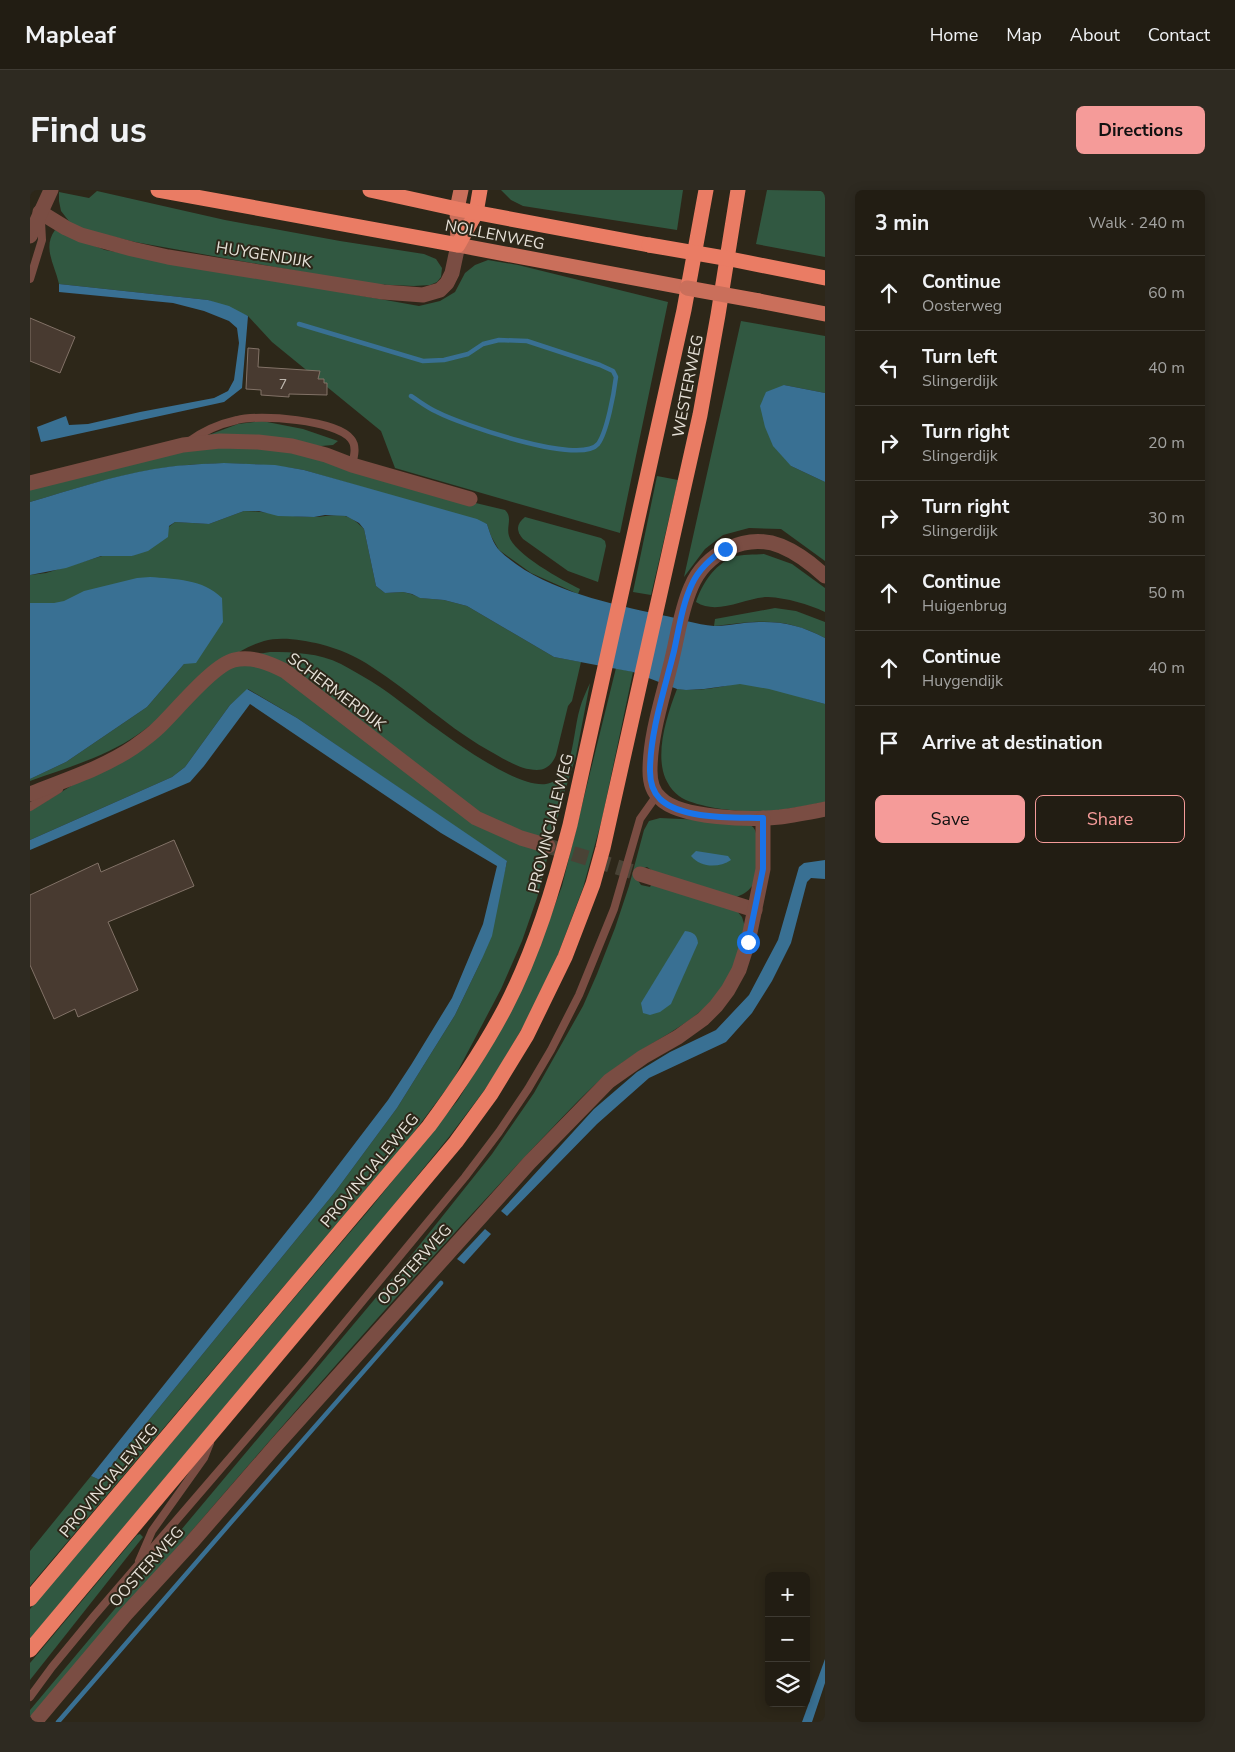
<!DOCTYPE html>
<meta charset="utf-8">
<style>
:root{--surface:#221d13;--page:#2e2a21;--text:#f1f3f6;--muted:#a2a2a0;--line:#3f3b33;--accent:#f59b99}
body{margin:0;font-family:"Nunito Sans",sans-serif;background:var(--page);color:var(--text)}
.controls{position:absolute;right:15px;bottom:15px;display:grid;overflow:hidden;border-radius:8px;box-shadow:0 2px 12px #0003}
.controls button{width:45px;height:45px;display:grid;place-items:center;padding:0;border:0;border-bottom:1px solid var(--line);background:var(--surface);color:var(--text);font:25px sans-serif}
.stop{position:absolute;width:15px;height:15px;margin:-11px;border:4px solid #1a73e8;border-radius:50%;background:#fff}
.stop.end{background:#1a73e8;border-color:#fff;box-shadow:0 1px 5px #0008}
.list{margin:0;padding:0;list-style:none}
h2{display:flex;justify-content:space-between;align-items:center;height:65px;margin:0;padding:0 20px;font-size:21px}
h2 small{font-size:16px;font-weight:400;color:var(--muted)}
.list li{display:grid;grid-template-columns:32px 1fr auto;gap:15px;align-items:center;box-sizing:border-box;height:75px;padding:0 20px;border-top:1px solid var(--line)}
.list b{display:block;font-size:19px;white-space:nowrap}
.list p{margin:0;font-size:16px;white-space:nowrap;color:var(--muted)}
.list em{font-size:16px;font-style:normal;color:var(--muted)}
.actions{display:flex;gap:10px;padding:15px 20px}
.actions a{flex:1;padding:11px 0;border:1px solid var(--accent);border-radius:8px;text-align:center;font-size:18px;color:var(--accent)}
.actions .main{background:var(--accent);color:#111}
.icon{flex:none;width:28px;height:28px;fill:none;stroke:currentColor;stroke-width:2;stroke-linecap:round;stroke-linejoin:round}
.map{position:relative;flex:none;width:795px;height:1532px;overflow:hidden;border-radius:8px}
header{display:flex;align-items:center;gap:30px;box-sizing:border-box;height:70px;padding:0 25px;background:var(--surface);border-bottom:1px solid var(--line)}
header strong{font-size:24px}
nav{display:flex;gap:28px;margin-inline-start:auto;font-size:18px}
.intro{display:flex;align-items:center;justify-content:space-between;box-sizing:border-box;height:120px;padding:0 30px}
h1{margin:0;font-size:35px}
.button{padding:12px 22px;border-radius:8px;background:var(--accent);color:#111;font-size:18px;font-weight:700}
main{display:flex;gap:30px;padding:0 30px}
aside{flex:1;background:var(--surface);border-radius:8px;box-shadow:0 2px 12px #0003}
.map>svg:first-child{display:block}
.green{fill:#315841}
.water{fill:#397093}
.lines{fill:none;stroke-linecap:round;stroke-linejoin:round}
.stream{stroke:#397093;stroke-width:4.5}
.building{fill:#483a30;stroke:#827267}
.street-tunnel{stroke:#494336;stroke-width:15;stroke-dasharray:15 8;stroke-linecap:butt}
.lane{stroke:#7a4d43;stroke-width:8}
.street{stroke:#7a4d43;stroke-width:15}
.primary{stroke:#ca6f5b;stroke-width:15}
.highway{stroke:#ea7c64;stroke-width:15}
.primary-bridge{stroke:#ca6f5b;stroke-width:15}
.highway-bridge{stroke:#ea7c64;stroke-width:15}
.route{stroke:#1a73e8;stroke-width:6}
.labels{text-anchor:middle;stroke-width:4;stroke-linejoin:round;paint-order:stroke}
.number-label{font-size:14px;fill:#beb7ae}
.street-label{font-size:16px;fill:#e6e1d8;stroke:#2d2719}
</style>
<header>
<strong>Mapleaf</strong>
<nav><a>Home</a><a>Map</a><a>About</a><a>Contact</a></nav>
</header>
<div class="intro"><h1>Find us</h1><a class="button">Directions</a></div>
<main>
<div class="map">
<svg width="795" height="1532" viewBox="0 0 795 1532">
<rect width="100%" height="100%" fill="#2d2719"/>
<g class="green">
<path d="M471 0H653L647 40 493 16 481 10Z"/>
<path d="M737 0 795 1V67L726 54Z"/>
<path d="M67 1 195 30 310 51 394 64 406 69 412 78 411 87 407 92 400 95 384 96 339 94 105 52 52 39 42 35 31 21 29 11V2L59 8Z"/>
<path d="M25 40 75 60 389 116 410 111 425 102 435 83 445 75 458 70 488 75 638 112 590 343 365 278 351 241 242 152 218 126 178 110 29 94C25 75 12 58 25 40Z"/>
<path d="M711 131 795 146V203L754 195 761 276 795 292V371L751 339 719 338 693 345 675 359 654 387Z"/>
<path d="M232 231 273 239 308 251 303 255 291 256 176 246 208 234Z"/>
<path d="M191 256 261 261 408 304 475 320C483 327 476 337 479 346 483 363 533 391 550 399L548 404 501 383 469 360 461 346 457 334 274 280C225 272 175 271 126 279 83 286 41 300 0 312V299L116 268Z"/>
<path d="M627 286 648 290 621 405 603 402Z"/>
<path d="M214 321C238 321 260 328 284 327 294 327 305 324 315 326 323 328 329 334 334 339L346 396 355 403 373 402 381 404 391 408 414 410 437 416 524 467 551 472 542 511 538 516 526 565C523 573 517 580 507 580 492 580 477 571 465 564 420 540 384 504 342 477 326 466 309 459 290 454 274 450 250 446 234 451 187 465 148 518 107 545 75 567 36 578 0 591V589L36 572 117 517 154 474 0 552V414L3 413H0V385L16 383 72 366H102L145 332 179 334Z"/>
<path d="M495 327 571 348 575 351 576 356 568 392 538 381 493 349C486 341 486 334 495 327Z"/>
<path d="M734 364 762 374 795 398V422C778 414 757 408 738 407 715 407 688 426 666 412 672 394 684 375 703 367 711 364 725 365 734 364Z"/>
<path d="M745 418 766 421 795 432V448C754 426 728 431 684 436L685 429Z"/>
<path d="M240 462C264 462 289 463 311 474 324 481 338 489 350 497 384 520 477 599 516 594 522 593 529 589 532 584 544 569 544 537 550 518 552 510 556 502 560 493L546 566 533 607 507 708 492 751 471 799 423 890 361 973 326 1014 248 1103 0 1396V1361L61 1286 70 1290 305 1002 367 918 425 825 451 771 477 672 267 528 218 499 200 515 155 577 142 587 0 650V621L46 593 195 480 228 464Z"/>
<path d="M586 478 603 482 572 629 553 698 524 775 497 830 470 876 456 898 419 947 353 1028 0 1449V1419L339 1020 428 910 461 856 508 760 532 696Z"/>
<path d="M703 494C731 492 768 507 795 514V612C780 615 765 618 750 620 726 624 674 620 652 608 643 603 635 591 633 581 627 556 638 522 647 499 664 501 685 499 703 494Z"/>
<path d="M630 628 715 632C719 634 723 636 725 640 729 649 728 688 722 696 718 702 712 705 706 707L624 682 617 677 614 678 607 689 611 695 620 697 622 693 707 721 712 727 716 740C711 754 708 768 702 781 678 830 633 843 592 873 567 890 546 913 525 935 343 1126 173 1329 0 1528V1520L380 1067 462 964 504 903 553 816 567 784 585 738 599 696 614 640 619 631Z"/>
<path d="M110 1344 113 1347 0 1490V1473L107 1345Z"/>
</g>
<g class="water">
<path d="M29 94 178 110 199 116 218 126 212 198 194 212 11 252 7 237 36 226 39 235 58 234 110 222 184 208 198 201 204 190 209 153 207 138 199 131 174 121 143 113 29 102Z"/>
<path d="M754 195 795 203V292L761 276 743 256 735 237 730 216 736 202Z"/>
<path d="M194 273 245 275 274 280 447 329 457 334C460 343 463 354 470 361 511 400 578 413 631 425 648 428 667 435 684 436 694 436 704 434 714 433 745 430 767 433 795 448V514L739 499 710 494 674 499 656 500 647 499 603 482 524 467 437 416 414 410 390 408 382 404 373 402 355 403 346 396 334 339 329 333 316 326 295 325 284 327 248 326 229 321H214L179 334 145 332 139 336 138 347 118 361 102 366H71L36 378 0 385V312C41 300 82 286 124 279 147 275 170 274 194 273Z"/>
<path d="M120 387C145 389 173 389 192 408L193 432 166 473 154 474 117 517 36 572 0 589V413H24L34 411 54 401 107 388Z"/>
<path d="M217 499 267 528 477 671 462 746 451 771 425 825 367 918 305 1002 70 1290 61 1286 281 1011 358 910 381 875 422 808 453 734 467 676 411 643 220 514 174 576 160 592 0 660V650L142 587 155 577 200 515Z"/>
<path d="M666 661 698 666 701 670C689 678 671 678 661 666Z"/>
<path d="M795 670V689L781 688 777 692 761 753 742 791 722 823 696 852 619 888 567 934 477 1026 471 1021 564 919 607 882 640 862 686 840 719 805 748 750 769 677 774 673Z"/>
<path d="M655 741C664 742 667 745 668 753L641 814 630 822 620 825 613 823 611 813Z"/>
<path d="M455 1039 461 1044 434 1074 427 1069Z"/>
<path d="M795 1469V1493L782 1532H772Z"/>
</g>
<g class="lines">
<g class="stream">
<path d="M269 134 393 171 414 170 438 164 453 154 469 150 497 151 570 175 583 181 586 187C584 203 577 242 568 254 550 276 430 234 407 222 398 218 389 211 381 206"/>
<path d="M28 1532 203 1330 411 1093"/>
</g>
</g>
<g class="building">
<path d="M0 128 45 147 30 183 0 171Z"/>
<path d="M218 158 229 159 228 177 290 181 288 189H294V193H297V205L259 204V207L231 205V200L216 199Z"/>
<path d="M144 650 164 696 78 732 108 800 48 827 45 819 24 829 0 775V705L68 673 71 682Z"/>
</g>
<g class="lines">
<path class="street-tunnel" d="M521 657 610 684"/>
<g class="lane">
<path d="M0 89 12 50 11 31"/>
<path d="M158 252C173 241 189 234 207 230 229 224 307 230 321 249 327 256 324 267 322 275"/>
<path d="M0 617 29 599"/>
<path d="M109 1371 122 1341 174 1268 180 1253"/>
<path d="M0 1507 22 1477 64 1426 279 1176 435 987 469 942 498 899 521 860 549 805 584 719 610 629 627 605"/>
</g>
<g class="street">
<path d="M10 22 36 38 51 45 102 59 138 67 353 102 393 105 410 100 417 93 422 83 428 55"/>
<path d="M0 46 21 0"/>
<path d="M0 293 153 255 190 251 228 252 262 256 296 265 322 275 440 309"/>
<path d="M795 386C782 374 768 363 751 356 716 342 675 363 661 397 650 422 647 451 640 477 632 510 620 546 620 581 620 591 622 601 630 608 650 629 722 630 750 627 765 625 780 622 795 619"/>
<path d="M0 604C35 590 73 578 104 557 112 551 121 545 128 538 145 522 183 475 204 470 223 466 239 473 255 481L446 628 491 648 518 656"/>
<path d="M610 684 725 720"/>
<path d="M5 1532 96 1424 161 1353 248 1253 499 973 579 891 613 867 648 847 673 829 686 816 698 800 709 780 718 752 733 679V628"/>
</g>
<g class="primary">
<path d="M431 0 427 19 428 55 657 98"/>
<path d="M729 111 795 124"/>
</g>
<g class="highway">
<path d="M128 0 428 55 446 23 450 0"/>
<path d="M340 0 427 19 619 55"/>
<path d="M700 69 795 88"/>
<path d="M0 1409 399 936C427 898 453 860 475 818 505 760 524 697 540 635L654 120 676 0"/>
<path d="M0 1460 426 952 461 904 497 845 535 767 563 694 573 658 670 225 688 125 708 0"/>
</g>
<path class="primary-bridge" d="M657 98 729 111"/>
<path class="highway-bridge" d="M619 55 700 69"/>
</g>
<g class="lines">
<path class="route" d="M695 359C681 368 669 379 662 394 652 415 649 439 644 461 635 498 620 542 620 581 620 591 622 601 630 609 652 630 704 627 733 628V679L718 752"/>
</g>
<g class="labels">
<g class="number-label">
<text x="253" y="199">7</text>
</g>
<g class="street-label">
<text transform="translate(465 44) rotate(11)" y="6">NOLLENWEG</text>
<text transform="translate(234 64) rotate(9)" y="6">HUYGENDIJK</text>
<text transform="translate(657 196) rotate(-79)" y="6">WESTERWEG</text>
<text transform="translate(307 501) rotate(37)" y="6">SCHERMERDIJK</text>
<text transform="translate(520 633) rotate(-76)" y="6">PROVINCIALEWEG</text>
<text transform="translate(339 980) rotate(-50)" y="6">PROVINCIALEWEG</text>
<text transform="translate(384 1074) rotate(-48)" y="6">OOSTERWEG</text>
<text transform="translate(78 1290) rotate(-50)" y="6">PROVINCIALEWEG</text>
<text transform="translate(116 1376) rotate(-48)" y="6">OOSTERWEG</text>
</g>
</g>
</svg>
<div class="controls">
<button>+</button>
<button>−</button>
<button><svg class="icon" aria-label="layers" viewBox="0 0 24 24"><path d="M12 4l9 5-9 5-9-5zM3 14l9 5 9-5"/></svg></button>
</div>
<div class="stop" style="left:718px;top:752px"></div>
<div class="stop end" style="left:695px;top:359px"></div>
</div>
<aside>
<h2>3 min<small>Walk · 240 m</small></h2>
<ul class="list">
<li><svg class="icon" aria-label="ahead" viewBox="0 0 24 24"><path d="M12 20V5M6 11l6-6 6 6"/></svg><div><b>Continue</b><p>Oosterweg</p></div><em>60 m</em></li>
<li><svg class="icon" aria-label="left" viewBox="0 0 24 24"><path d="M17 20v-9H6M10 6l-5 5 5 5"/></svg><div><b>Turn left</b><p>Slingerdijk</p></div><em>40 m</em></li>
<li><svg class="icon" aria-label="right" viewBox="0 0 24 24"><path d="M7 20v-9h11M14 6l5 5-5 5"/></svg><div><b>Turn right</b><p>Slingerdijk</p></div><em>20 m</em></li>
<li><svg class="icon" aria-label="right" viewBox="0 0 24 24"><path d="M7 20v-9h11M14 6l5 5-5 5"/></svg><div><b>Turn right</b><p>Slingerdijk</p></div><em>30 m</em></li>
<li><svg class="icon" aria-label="ahead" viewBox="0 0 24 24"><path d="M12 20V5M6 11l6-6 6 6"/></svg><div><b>Continue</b><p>Huigenbrug</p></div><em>50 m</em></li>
<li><svg class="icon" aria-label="ahead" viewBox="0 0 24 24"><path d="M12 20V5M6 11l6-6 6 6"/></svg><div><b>Continue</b><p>Huygendijk</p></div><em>40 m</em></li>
<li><svg class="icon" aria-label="arrive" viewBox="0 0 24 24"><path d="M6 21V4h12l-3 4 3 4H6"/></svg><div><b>Arrive at destination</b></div></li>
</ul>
<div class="actions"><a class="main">Save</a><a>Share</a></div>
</aside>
</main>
